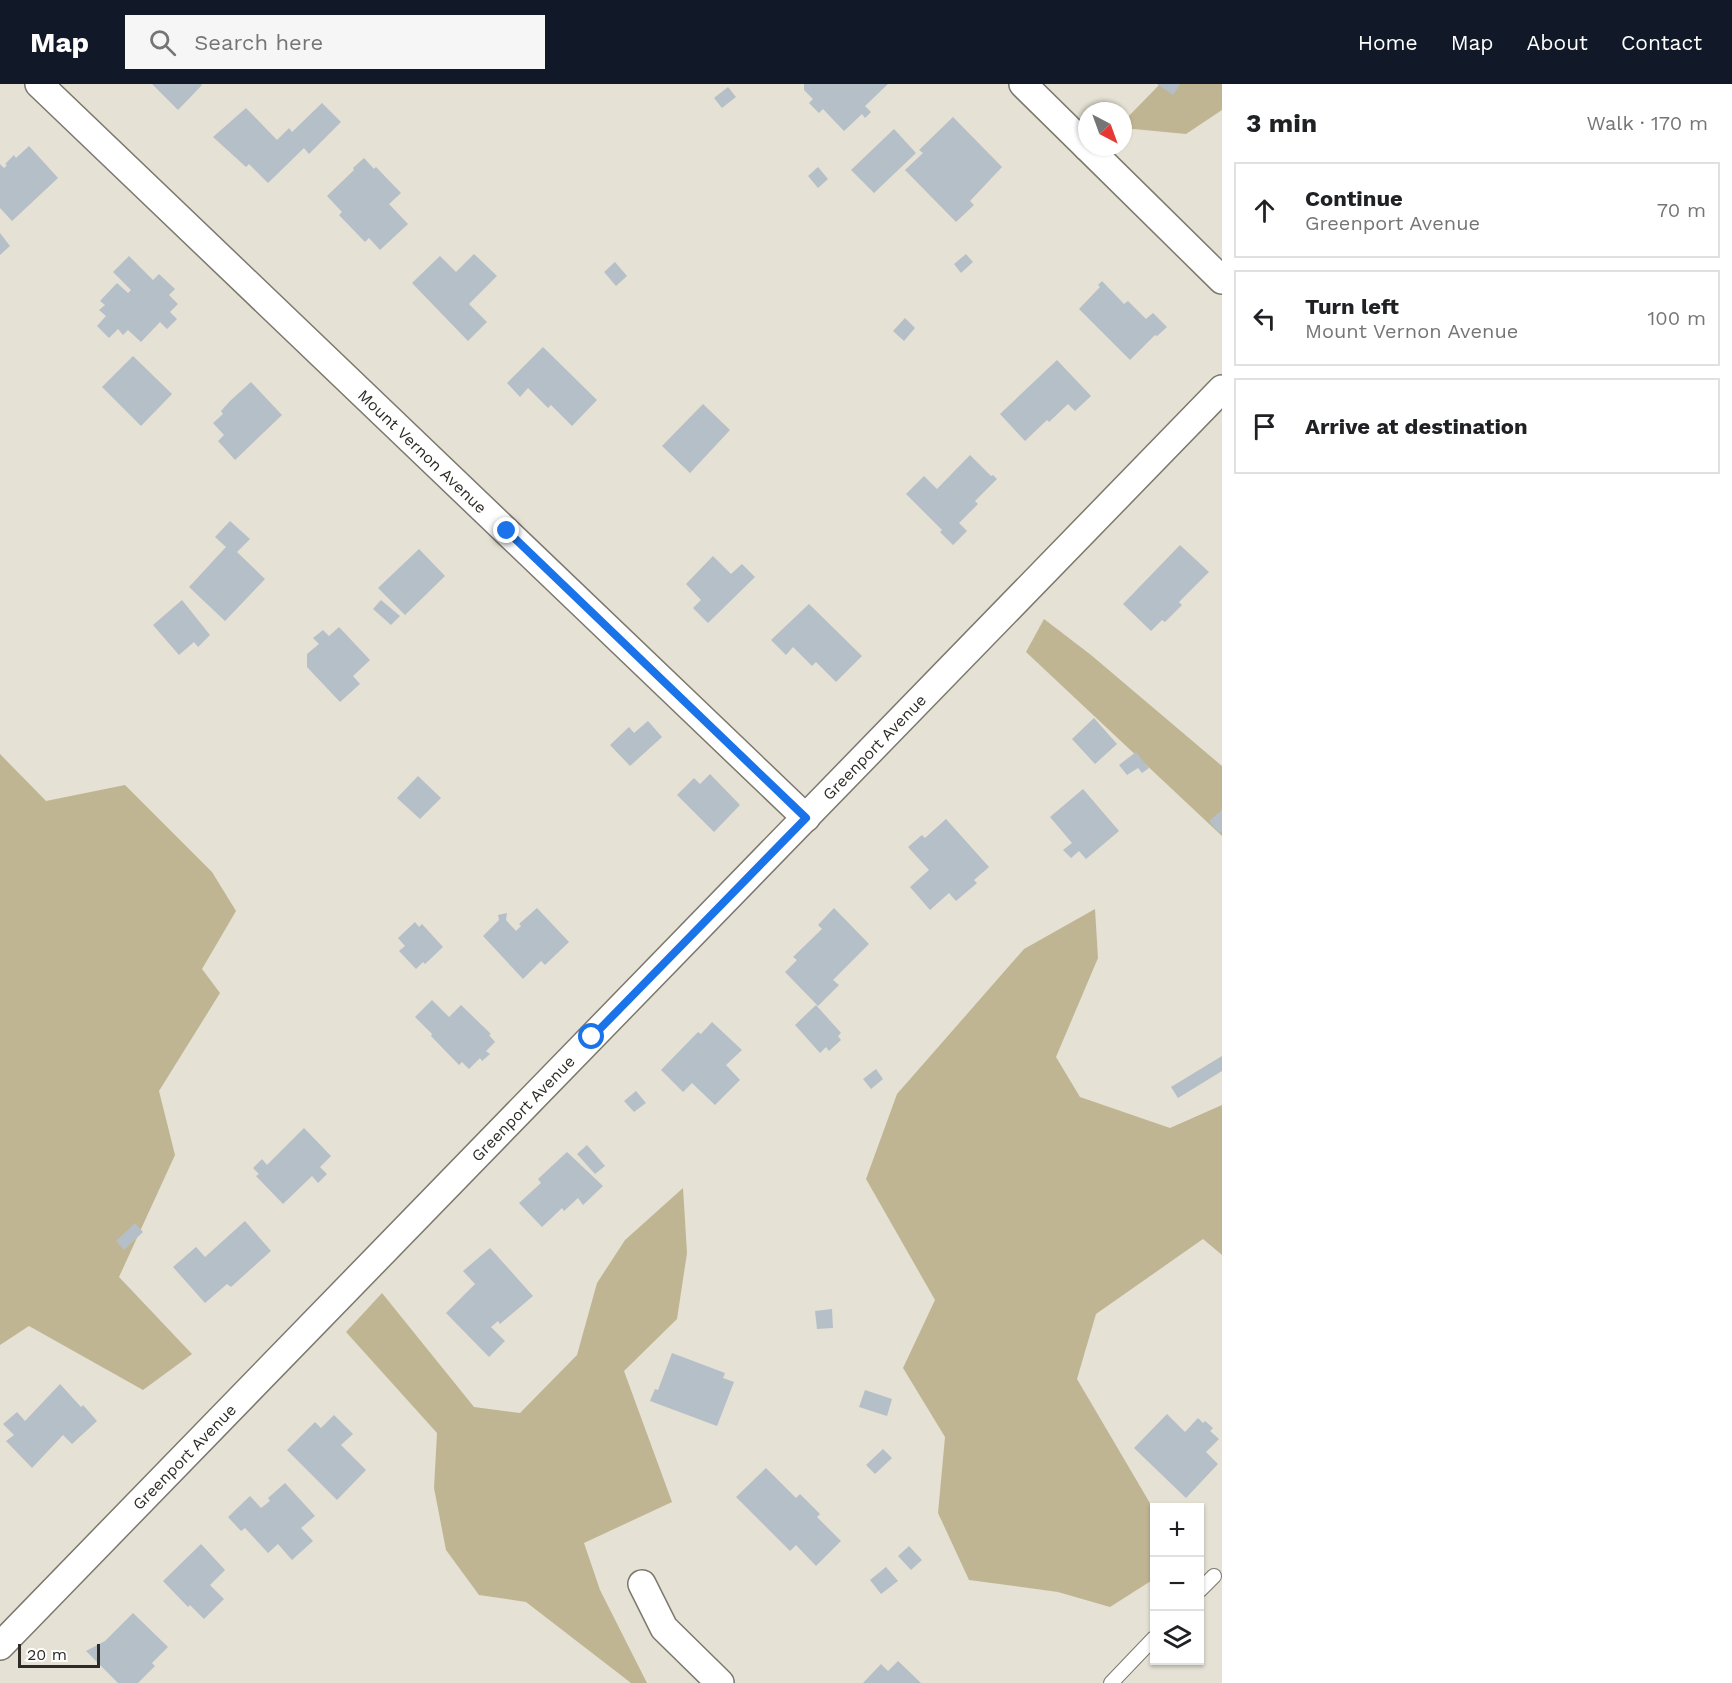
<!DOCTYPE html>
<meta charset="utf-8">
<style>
:root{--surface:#fff;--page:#f6f6f6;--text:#202124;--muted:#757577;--line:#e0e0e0;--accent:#111827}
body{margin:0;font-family:"Work Sans",sans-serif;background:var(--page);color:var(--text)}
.controls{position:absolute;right:18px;bottom:18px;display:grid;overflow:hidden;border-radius:0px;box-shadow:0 2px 4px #0004}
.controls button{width:54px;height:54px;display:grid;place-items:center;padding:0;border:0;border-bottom:2px solid var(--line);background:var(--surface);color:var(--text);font:30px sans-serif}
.compass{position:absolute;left:1078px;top:18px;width:54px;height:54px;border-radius:50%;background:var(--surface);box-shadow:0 2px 4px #0004;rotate:139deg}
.scale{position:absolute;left:18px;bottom:15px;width:82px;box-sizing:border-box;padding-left:6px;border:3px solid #2c2b26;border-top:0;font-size:16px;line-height:21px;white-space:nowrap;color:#2c2b26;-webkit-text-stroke:4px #fff;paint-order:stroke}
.stop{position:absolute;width:18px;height:18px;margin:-14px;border:4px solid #1a73e8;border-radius:50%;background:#fff}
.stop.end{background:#1a73e8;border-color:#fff;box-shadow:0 2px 6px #0008}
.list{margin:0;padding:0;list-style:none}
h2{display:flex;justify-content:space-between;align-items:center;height:78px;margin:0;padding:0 24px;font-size:26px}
h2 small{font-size:20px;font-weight:400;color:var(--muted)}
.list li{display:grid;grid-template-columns:39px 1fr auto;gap:18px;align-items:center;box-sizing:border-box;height:96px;margin:0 12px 12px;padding:0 12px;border:2px solid var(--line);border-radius:0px}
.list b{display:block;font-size:22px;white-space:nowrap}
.list p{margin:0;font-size:20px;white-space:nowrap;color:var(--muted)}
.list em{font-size:20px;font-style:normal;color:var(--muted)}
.icon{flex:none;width:33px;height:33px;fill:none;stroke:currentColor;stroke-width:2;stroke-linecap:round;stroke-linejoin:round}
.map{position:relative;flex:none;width:1222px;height:1599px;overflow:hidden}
header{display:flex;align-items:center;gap:36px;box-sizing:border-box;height:84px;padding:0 30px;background:var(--accent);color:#fff}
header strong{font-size:28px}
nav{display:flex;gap:33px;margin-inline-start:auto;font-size:21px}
.search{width:420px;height:54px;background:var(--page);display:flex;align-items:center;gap:15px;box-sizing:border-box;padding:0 21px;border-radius:0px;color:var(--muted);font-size:22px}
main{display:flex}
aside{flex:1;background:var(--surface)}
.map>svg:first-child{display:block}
.green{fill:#c0b593}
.building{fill:#b5bfc8}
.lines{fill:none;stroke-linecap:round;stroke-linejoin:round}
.service-casing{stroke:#7c786d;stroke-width:16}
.minor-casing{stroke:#7c786d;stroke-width:30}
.service{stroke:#fff;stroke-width:14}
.minor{stroke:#fff;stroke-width:27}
.route{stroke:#1a73e8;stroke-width:8}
.labels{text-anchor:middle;stroke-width:4.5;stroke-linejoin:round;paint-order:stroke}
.street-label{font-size:16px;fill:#2c2b26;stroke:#fff}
</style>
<header>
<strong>Map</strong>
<div class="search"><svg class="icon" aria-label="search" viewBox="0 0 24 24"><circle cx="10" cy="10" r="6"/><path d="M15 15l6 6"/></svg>Search here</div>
<nav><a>Home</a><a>Map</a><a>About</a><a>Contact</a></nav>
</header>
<main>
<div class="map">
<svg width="1222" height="1599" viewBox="0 0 1222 1599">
<rect width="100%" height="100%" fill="#e5e1d4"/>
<g class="green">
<path d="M1160 0H1222V26L1186 50 1123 44V38Z"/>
<path d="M1044 535 1091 571 1222 682V752L1026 568Z"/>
<path d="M0 670 46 717 125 701 212 788 236 827 202 885 220 909 159 1007 175 1071 119 1193 192 1270 143 1306 29 1242 0 1261Z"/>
<path d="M1095 825 1098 874 1056 973 1080 1013 1170 1044 1222 1021V1171L1203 1155 1096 1230 1077 1295 1154 1426V1495L1110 1523 1058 1508 969 1496 938 1429 945 1353 903 1284 935 1216 866 1095 897 1010 1024 865Z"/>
<path d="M683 1104 687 1169 677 1235 624 1287 672 1418 584 1459 600 1506 647 1599H631L526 1518 479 1511 446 1466 434 1404 437 1349 346 1248 382 1209 474 1323 520 1329 577 1271 597 1199 625 1156Z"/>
</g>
<g class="building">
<path d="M152 0H201L202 1 178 26Z"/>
<path d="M804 0H888L865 22 871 28 865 34 862 30 844 47 823 25 819 29 809 19 813 15 804 6Z"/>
<path d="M1157 0H1180L1173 11Z"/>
<path d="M728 3 736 13 722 24 714 14Z"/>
<path d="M322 19 341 38 309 70 304 64 268 99 249 80 246 83 213 53 246 24 277 56 289 44 292 48Z"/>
<path d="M953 33 1002 83 970 117 974 121 956 138 905 86 923 69 919 66Z"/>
<path d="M894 45 916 69 874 109 851 86Z"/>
<path d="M29 62 58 94 12 137 0 124V80L4 84 7 81 5 80 14 71 16 74Z"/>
<path d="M364 74 374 85 376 83 401 109 389 120 408 140 380 166 369 154 365 158 339 131 342 128 327 112 354 86 353 84Z"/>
<path d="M818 83 828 95 818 104 808 92Z"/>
<path d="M0 149 10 162 0 171Z"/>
<path d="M474 170 497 192 469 220 487 238 468 257 412 199 440 172 456 188Z"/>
<path d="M966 170 973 178 961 189 954 180Z"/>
<path d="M129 172 153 196 159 190 175 205 169 211 178 220 170 228 177 235 167 245 160 238 141 258 128 246 123 251 118 245 109 254 97 242 106 232 99 226 105 221 100 217 117 199 128 209 131 206 113 188Z"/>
<path d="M615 178 627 192 616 202 604 188Z"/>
<path d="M1102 197 1124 220 1128 217 1146 235 1153 229 1167 243 1157 252 1155 251 1130 276 1079 225 1100 203 1098 201Z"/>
<path d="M905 234 915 244 904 257 893 247Z"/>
<path d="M543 263 597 316 572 342 551 321 548 324 528 304 520 313 507 299Z"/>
<path d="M133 272 172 310 141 342 102 303Z"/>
<path d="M1057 276 1091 312 1075 327 1068 320 1049 338 1047 336 1025 357 1000 330Z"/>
<path d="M251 298 282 331 235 376 218 357 224 351 213 339 223 330 221 327 230 317Z"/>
<path d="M703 320 730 346 690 389 662 362Z"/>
<path d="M970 371 991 392 993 391 997 395 975 417 978 420 959 439 967 447 953 461 940 448 942 446 906 410 924 392 937 405Z"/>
<path d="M230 437 250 455 237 468 265 495 225 537 189 503 226 463 215 453Z"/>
<path d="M1180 461 1209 488 1179 518 1182 521 1165 538 1162 536 1151 547 1123 520Z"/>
<path d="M419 465 445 492 405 531 378 504Z"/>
<path d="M713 472 731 490 742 480 755 493 708 539 693 524 701 516 686 500Z"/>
<path d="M182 516 210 551 198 563 194 558 179 571 153 541Z"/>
<path d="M381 516 400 532 391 541 373 525Z"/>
<path d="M809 520 862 572 836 598 816 578 812 582 793 563 786 571 771 556Z"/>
<path d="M339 543 370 576 353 592 360 600 340 618 307 583V570L319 560 313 554 323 546 329 552Z"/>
<path d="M1094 634 1117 660 1095 680 1072 655Z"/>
<path d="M648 637 662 653 630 682 610 661 629 643 634 649Z"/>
<path d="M1136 668 1149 684 1142 689 1138 684 1127 691 1119 681Z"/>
<path d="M710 690 740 721 714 748 677 711 694 694 700 700Z"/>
<path d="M418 692 441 714 420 735 397 714Z"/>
<path d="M1083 705 1119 747 1086 775 1079 767 1071 774 1063 766 1072 759 1050 733Z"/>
<path d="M1222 726V747L1219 749 1209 737Z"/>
<path d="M946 735 989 783 974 796 977 799 956 817 949 809 930 826 910 803 929 786 908 763 922 751 925 754Z"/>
<path d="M537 824 569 858 545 881 541 877 523 895 483 852 499 836 498 831 507 829 506 836 516 847 521 842 519 840Z"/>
<path d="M834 824 869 860 833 896 839 901 818 922 785 888 797 876 793 873 822 845 818 841Z"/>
<path d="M415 838 419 843 422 840 443 863 425 880 423 878 416 885 399 867 405 862 398 854Z"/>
<path d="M432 916 449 933 461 921 491 950 489 951 495 958 486 967 490 970 482 977 480 974 469 985 462 978 459 981 431 952 432 950 415 933Z"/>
<path d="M816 921 841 949 838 952 841 956 829 967 826 963 820 969 795 941Z"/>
<path d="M712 938 742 966 726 981 740 996 715 1021 692 999 683 1008 661 986 698 948 701 950Z"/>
<path d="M1222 972V987L1178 1014 1171 1003Z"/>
<path d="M876 985 883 995 871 1005 863 995Z"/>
<path d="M636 1007 646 1019 634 1028 624 1017Z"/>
<path d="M304 1044 331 1072 320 1083 327 1090 318 1099 312 1092 283 1120 256 1092 259 1090 253 1084 262 1075 267 1081Z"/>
<path d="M587 1061 605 1082 595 1090 577 1070Z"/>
<path d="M567 1068 603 1102 583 1121 578 1114 564 1127 562 1124 542 1143 519 1119 541 1099 538 1095Z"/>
<path d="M245 1137 271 1167 231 1203 227 1200 205 1219 173 1183 196 1163 205 1173Z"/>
<path d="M135 1139 143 1148 124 1166 116 1157Z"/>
<path d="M490 1164 533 1212 500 1240 498 1237 491 1243 505 1257 489 1273 446 1229 475 1200 463 1187Z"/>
<path d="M832 1225 833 1244 817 1245 815 1227Z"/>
<path d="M672 1269 725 1289 723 1294 734 1298 717 1342 650 1317 655 1305 658 1306Z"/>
<path d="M60 1300 81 1323 83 1321 97 1337 72 1360 63 1351 32 1384 6 1357 14 1351 3 1340 17 1328 25 1337Z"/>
<path d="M865 1306 892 1315 887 1332 859 1323Z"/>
<path d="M1167 1330 1185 1348 1198 1334 1203 1339 1205 1337 1213 1344 1210 1347 1219 1355 1206 1368 1218 1380 1186 1414 1134 1364Z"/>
<path d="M334 1331 353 1350 341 1361 366 1386 337 1416 287 1366 315 1338 321 1344Z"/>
<path d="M883 1365 892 1374 875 1390 866 1381Z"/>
<path d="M766 1384 796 1414 800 1410 820 1430 817 1433 841 1457 816 1482 796 1461 790 1467 736 1413Z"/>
<path d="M285 1399 315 1432 301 1444 313 1457 292 1476 278 1460 268 1469 245 1444 241 1447 228 1433 250 1412 261 1424 270 1417 268 1414Z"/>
<path d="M201 1460 225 1486 210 1501 224 1515 204 1535 190 1521 188 1523 163 1497Z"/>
<path d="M909 1462 922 1476 911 1486 898 1472Z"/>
<path d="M886 1483 898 1497 881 1510 870 1496Z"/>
<path d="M133 1529 168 1563 152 1579 155 1582 138 1599H118L86 1567 105 1557Z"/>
<path d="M898 1577 921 1599H863L881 1580 888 1587Z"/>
</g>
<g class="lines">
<defs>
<g id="service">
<path d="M1200 1506 1214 1492"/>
<path d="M1111 1599 1154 1554"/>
</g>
<g id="minor">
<path id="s1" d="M39 0 806 734"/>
<path d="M1023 0 1087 63"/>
<path d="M1087 63 1222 196"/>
<path d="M642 1500 664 1544 720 1599"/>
<path id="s2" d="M0 1562 1222 305"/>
</g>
</defs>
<use href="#service" class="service-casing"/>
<use href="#minor" class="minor-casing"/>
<use href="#service" class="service"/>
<use href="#minor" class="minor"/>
</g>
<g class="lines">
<path class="route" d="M507 447 806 734 592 953"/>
</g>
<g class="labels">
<g class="street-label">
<text dy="6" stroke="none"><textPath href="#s1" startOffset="531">Mount Vernon Avenue</textPath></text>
<text dy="6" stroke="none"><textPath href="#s2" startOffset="1254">Greenport Avenue</textPath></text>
<text dy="6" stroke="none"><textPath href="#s2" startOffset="750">Greenport Avenue</textPath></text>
<text dy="6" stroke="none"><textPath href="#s2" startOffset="264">Greenport Avenue</textPath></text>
</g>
</g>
</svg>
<div class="controls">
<button>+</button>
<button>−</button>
<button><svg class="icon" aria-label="layers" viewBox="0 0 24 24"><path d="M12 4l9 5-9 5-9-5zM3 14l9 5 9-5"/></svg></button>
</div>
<svg class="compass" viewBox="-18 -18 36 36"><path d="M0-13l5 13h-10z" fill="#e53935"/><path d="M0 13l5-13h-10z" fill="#757577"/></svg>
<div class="scale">20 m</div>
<div class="stop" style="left:592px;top:953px"></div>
<div class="stop end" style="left:507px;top:447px"></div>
</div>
<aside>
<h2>3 min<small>Walk · 170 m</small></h2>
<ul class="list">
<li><svg class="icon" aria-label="ahead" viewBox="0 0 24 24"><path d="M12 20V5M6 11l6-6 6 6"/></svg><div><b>Continue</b><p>Greenport Avenue</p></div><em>70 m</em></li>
<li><svg class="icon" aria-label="left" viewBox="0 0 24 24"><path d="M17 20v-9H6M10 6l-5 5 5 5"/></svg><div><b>Turn left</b><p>Mount Vernon Avenue</p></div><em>100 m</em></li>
<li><svg class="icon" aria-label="arrive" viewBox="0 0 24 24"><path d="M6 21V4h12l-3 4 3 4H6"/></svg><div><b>Arrive at destination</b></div></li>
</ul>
</aside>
</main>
